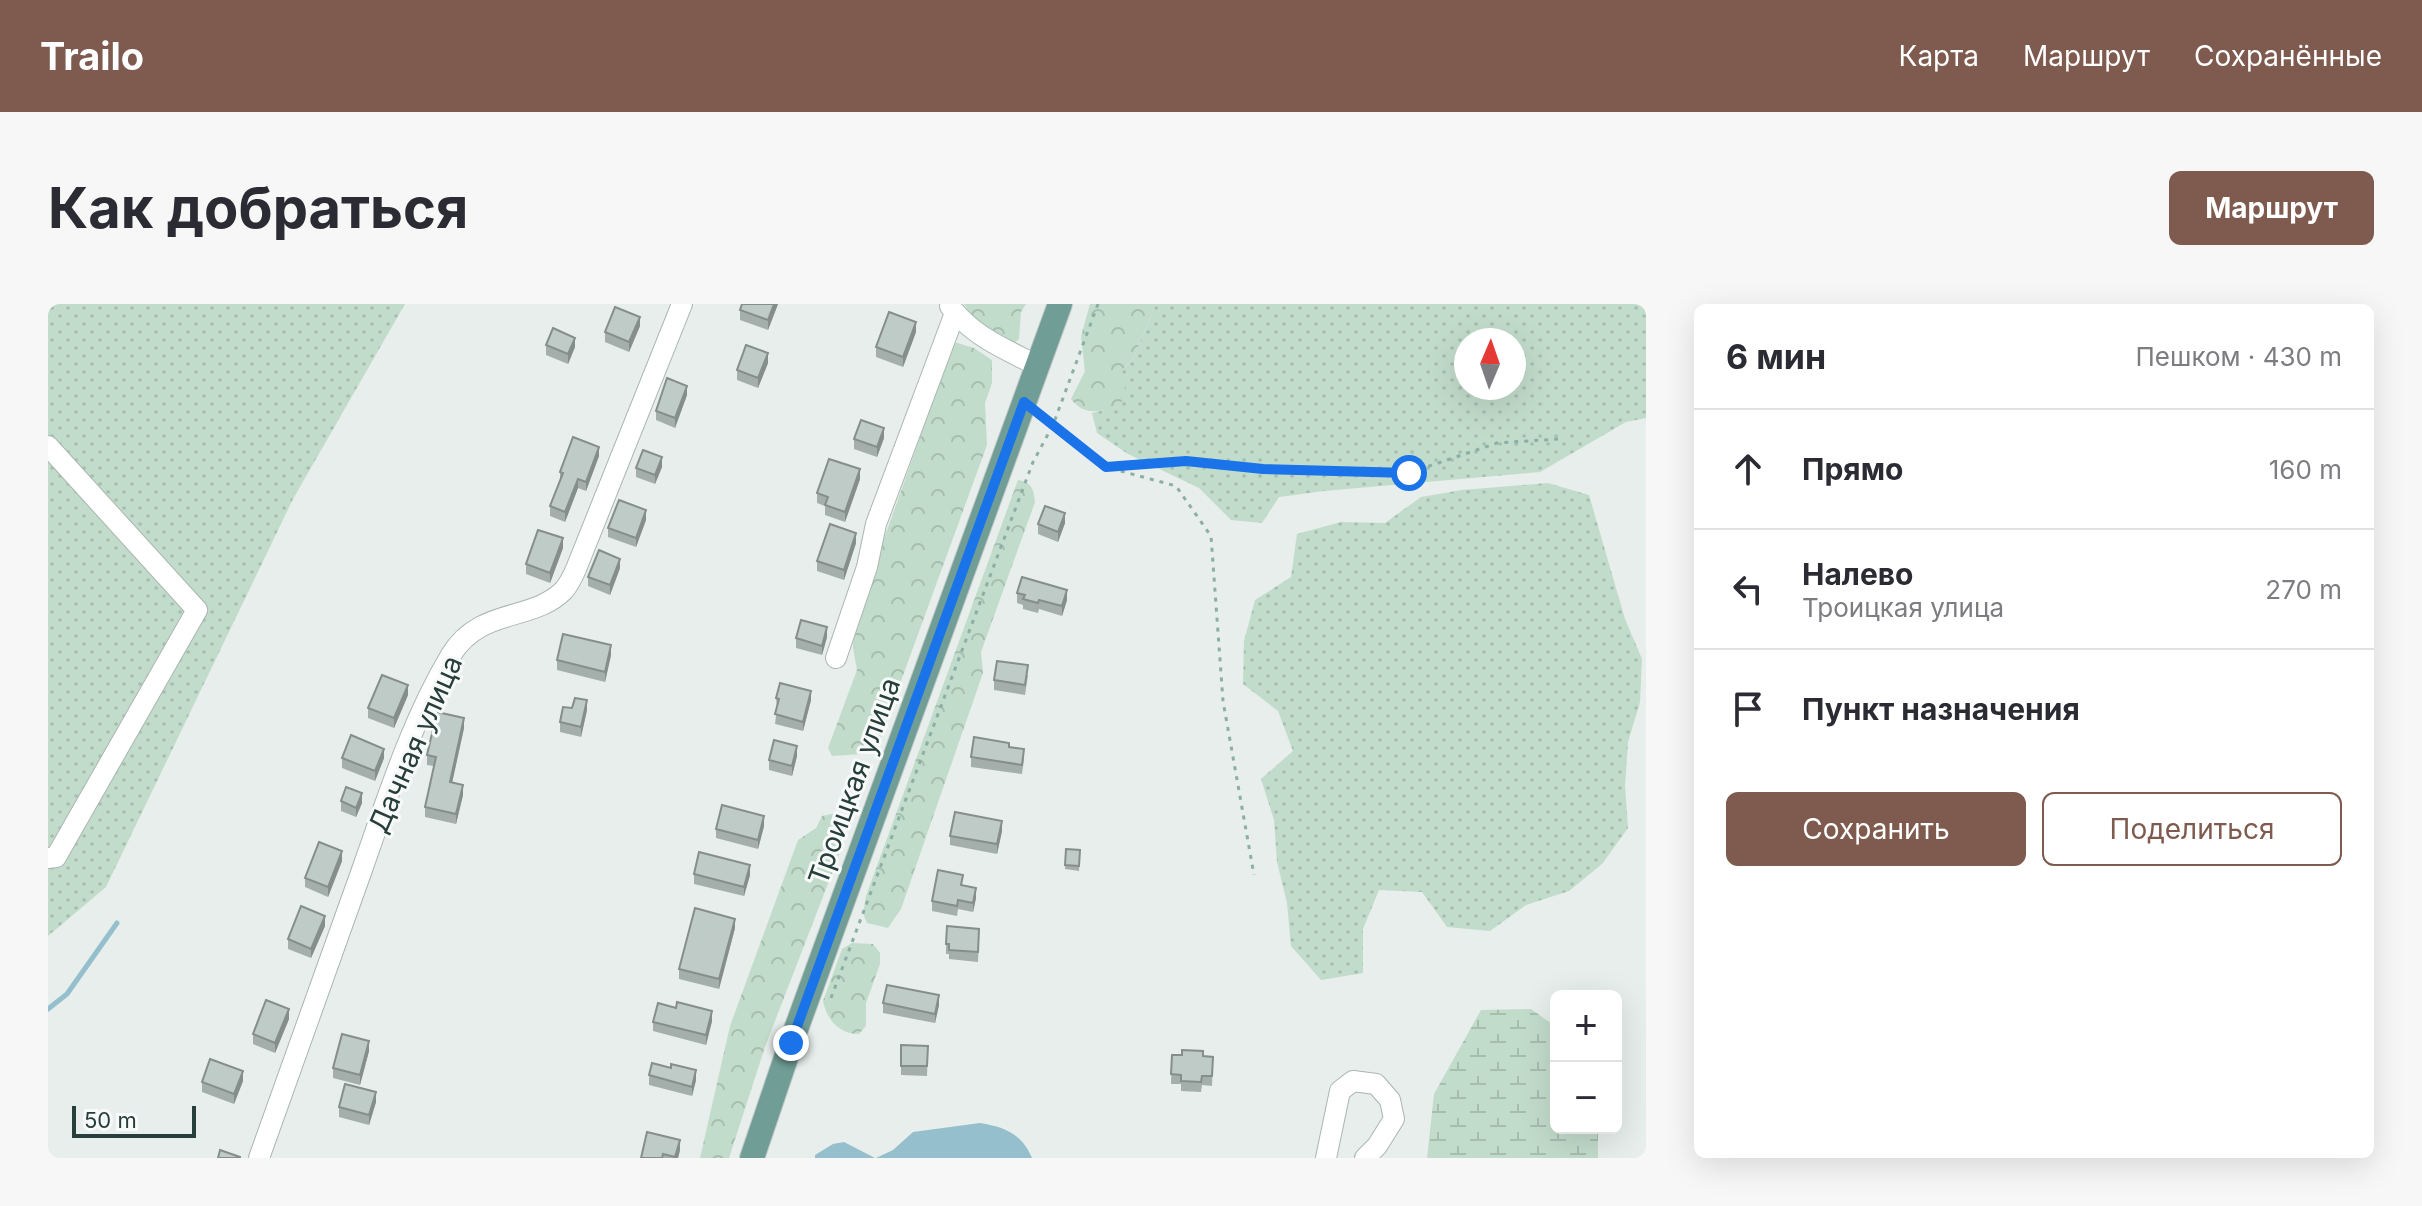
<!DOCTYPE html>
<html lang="ru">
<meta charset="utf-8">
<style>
:root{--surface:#fff;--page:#f7f7f7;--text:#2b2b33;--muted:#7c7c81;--line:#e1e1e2;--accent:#7e5b4e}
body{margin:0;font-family:Inter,sans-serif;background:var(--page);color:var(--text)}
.controls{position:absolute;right:24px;bottom:24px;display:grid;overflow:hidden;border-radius:12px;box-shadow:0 8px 32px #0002}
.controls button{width:72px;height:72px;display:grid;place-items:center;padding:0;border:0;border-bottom:2px solid var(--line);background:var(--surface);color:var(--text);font:40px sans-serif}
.compass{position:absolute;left:1406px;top:24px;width:72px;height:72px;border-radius:50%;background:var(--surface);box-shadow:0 8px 32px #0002;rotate:2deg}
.scale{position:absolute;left:24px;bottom:20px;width:124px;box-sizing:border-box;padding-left:8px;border:4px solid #273e3a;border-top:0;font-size:22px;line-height:28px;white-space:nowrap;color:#273e3a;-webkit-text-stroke:6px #f7faf9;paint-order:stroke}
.stop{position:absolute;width:24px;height:24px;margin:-18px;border:6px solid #1a73e8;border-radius:50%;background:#fff}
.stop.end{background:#1a73e8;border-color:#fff;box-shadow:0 2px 8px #0008}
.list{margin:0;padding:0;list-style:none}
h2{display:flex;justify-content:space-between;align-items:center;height:104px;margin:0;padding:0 32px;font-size:34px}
h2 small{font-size:26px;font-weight:400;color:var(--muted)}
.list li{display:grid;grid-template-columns:52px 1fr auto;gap:24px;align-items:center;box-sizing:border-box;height:120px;padding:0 32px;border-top:2px solid var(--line)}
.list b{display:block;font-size:30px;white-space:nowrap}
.list p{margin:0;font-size:26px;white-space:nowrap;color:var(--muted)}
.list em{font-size:26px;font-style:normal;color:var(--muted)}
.actions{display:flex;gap:16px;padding:24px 32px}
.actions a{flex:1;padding:18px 0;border:2px solid var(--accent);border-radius:12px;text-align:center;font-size:28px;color:var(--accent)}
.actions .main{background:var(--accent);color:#fff}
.icon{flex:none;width:44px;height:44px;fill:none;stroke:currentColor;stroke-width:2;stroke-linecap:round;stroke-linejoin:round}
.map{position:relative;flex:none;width:1598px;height:854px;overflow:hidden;border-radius:12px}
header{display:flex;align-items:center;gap:48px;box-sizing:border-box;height:112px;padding:0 40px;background:var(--accent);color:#fff}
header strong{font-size:38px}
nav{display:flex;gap:44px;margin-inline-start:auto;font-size:28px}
.intro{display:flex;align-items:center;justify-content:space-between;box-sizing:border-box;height:192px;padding:0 48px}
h1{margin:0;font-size:56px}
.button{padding:20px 36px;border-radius:12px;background:var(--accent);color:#fff;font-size:28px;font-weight:700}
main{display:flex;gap:48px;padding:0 48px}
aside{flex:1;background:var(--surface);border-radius:12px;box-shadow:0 8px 32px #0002}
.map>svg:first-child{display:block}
.grass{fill:url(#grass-dots);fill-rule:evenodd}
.forest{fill:url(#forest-crowns)}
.wetland{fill:url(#wetland-marsh)}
.water{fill:#95bfcc}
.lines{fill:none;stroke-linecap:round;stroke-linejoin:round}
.stream{stroke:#95bfcc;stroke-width:5}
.minor-casing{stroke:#aab6b2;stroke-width:22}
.major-casing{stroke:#c3c9c8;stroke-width:26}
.path{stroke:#8baea6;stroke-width:3;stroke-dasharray:4 6;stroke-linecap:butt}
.minor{stroke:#fff;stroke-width:20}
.major{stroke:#709e96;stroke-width:24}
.wall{fill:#a4afab}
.shaded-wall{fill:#868e8b}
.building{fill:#bfcbc7;stroke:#868e8b;stroke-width:2}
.route{stroke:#1a73e8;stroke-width:10}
.labels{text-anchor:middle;stroke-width:6;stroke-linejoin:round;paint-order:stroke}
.street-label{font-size:28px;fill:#273e3a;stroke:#f7faf9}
</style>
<header>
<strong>Trailo</strong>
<nav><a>Карта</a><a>Маршрут</a><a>Сохранённые</a></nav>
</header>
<div class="intro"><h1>Как добраться</h1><a class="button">Маршрут</a></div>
<main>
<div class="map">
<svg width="1598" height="854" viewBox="0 0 1598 854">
<defs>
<pattern id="grass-dots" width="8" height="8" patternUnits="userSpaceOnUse" patternTransform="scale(2)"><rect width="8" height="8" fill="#c2dccb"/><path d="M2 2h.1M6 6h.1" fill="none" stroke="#a7beaf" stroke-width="1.8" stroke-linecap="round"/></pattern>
<pattern id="forest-crowns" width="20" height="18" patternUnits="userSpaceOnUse" patternTransform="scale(2)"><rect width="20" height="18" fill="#c2dccb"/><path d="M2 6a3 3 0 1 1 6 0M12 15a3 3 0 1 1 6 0" fill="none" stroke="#a7beaf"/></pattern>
<pattern id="wetland-marsh" width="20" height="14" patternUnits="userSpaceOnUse" patternTransform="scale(2)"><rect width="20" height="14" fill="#c2dccb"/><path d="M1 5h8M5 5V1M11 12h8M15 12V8" fill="none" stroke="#a7beaf"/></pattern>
</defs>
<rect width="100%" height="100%" fill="#e7eeeb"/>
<g class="grass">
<path d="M0 0H357L245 195 58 583 0 632Z"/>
<path d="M1108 0H1598V114L1578 118 1492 168 1276 187 1231 193 1214 219 1183 216 1151 184 1080 150 1049 129 1044 109 1070 103 1074 66 1085 55ZM1418 36H1466V84H1418Z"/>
<path d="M1500 179 1541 191 1577 315 1594 355 1592 398 1580 438 1577 481 1580 524 1554 560 1521 587 1478 601 1442 627 1399 623 1374 588 1331 586 1315 625V669L1273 676 1243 642 1239 599 1229 558 1226 516 1213 475 1245 447 1230 407 1195 380 1196 337 1207 296 1243 273 1249 230 1293 218 1337 219 1373 193 1414 186Z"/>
</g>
<g class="forest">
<path d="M916 0H978L973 8 971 35 966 39 931 25Z"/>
<path d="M1042 0H1108L1085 55 1074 66 1078 91 1070 103C1051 108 1036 112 1023 95L1037 67 1033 32Z"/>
<path d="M906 38 926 44 944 56V79L937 99 939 141 830 440 814 450 784 452 780 444 809 366 805 344V322Z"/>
<path d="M970 176C984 178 986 186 987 198L933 348 935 369 853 605 840 624 819 619 815 609 818 592Z"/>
<path d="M788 509 797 525 791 551 717 743 681 854H652L682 722 750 536 768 524 774 512Z"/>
<path d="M804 639 825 640 832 649V660L818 699V722L811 730C791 730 779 716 775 697L794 645Z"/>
</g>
<path class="wetland" d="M1483 705 1508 723V824H1550V854H1379L1386 790 1433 706Z"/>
<g class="water">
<path d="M932 819C957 823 974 830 984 854H828L845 846 865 828Z"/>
<path d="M796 838 827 854H767V851L785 840Z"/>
</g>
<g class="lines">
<path class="stream" d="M0 705 19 690 69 619"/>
<defs>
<g id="minor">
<path d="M902 2C924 32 957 45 990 62"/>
<path d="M0 142 149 306 8 553 0 554"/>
<path d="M788 354 819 263 828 220 907 9"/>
<path d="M211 854C245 757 280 660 315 563 340 492 364 416 403 351 432 303 485 318 516 286 521 280 525 272 528 265L634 0"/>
<path d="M1278 854 1292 787 1305 777 1328 780 1342 796 1346 815 1329 842 1317 854"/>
</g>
<path id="major" d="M704 854 743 739 1012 0"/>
</defs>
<use href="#minor" class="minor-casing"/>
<use href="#major" class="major-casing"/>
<g class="path">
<path d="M992 110 1058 163 1128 182 1163 232 1175 397 1206 571"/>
<path d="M1062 163 1138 157 1215 165 1361 169 1449 139 1510 135"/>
<path d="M783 694 985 158 1005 121 1050 0"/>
</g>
<use href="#minor" class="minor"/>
<use href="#major" class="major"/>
</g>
<g class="wall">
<path d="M730 0 720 26 692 16V6Z"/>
<path d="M592 22 581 48 557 38V28Z"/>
<path d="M868 28 855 63 828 53V43Z"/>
<path d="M498 41 527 43 520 60 498 51Z"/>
<path d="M720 59 710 84 689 76V66Z"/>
<path d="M639 91 627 124 608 116V107Z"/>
<path d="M836 134 829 153 806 145V135Z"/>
<path d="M551 152 538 187 530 184 517 218 502 212V202L512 176V168Z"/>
<path d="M614 163 607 180 588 173V164Z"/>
<path d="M812 175 797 218 777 211V202L769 199V189Z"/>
<path d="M598 216 588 243 560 233V224Z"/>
<path d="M1017 219 1010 238 990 230V220Z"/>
<path d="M808 239 796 276 769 267V257Z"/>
<path d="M515 244 502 279 478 270V260Z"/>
<path d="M572 264 562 291 540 282V273Z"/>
<path d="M969 289 1019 296 1014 312 991 305 990 309 975 305V301L969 299Z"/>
<path d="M779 333 774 351 748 344V334Z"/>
<path d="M563 351 557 378 509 366V356Z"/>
<path d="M980 371 977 391 946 386V376Z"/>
<path d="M360 391 346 424 320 414V404Z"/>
<path d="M728 394 763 396 755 427 727 420 729 404Z"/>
<path d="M539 406 533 433 512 428V418Z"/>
<path d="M416 424 404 479 415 491 408 520 377 513V503L386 462 379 461V451Z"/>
<path d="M961 443 976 455 974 470 923 463V453Z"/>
<path d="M749 452 744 472 721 466V456Z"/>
<path d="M294 454H336L327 477 294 464Z"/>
<path d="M293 497 314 499 308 513 293 507Z"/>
<path d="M716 522 710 545 668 534V525Z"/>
<path d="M954 527 949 550 902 541V532Z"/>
<path d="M1018 545 1032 546 1031 567 1017 565Z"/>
<path d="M294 557 280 593 257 583V574Z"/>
<path d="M646 570 702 571 696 592 646 580Z"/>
<path d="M915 582 928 594 925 608 910 605 909 612 884 607V597Z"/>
<path d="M277 622 263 654 240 645V635Z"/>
<path d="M687 624 671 685 631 675V665Z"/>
<path d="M931 634 930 658 901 655V650H898V640Z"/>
<path d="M835 699 891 701 887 719 835 709Z"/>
<path d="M241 715 227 749 205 740V730Z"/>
<path d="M664 717 658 741 605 727V718Z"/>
<path d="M853 741 880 742 879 772 853 771Z"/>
<path d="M321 747 312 781 285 774V764Z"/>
<path d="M1124 751 1165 753 1164 782 1154 781 1153 788 1133 787V780H1123Z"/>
<path d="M601 771 648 776 644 792 601 781Z"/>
<path d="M195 777 186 800 154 788V778Z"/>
<path d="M328 798 321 821 291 813V803Z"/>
<path d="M632 846 630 854H593Z"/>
</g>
<g class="shaded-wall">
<path d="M726 0H730L720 26V16Z"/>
<path d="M592 13V22L581 48V38Z"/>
<path d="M868 18V28L855 63V53Z"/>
<path d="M527 34V43L520 60V50Z"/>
<path d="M720 49V59L710 84V74Z"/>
<path d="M639 82V91L627 124V114Z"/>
<path d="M836 124V134L829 153V143Z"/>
<path d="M551 143V152L538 187V178Z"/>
<path d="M614 153V163L607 180V171Z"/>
<path d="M812 165V175L797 218V208Z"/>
<path d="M530 175V184L517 218V208Z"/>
<path d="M598 206V216L588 243V234Z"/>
<path d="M1017 209V219L1010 238V228Z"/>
<path d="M808 229V239L796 276V266Z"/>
<path d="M515 234V244L502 279V269Z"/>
<path d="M572 255V264L562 291V281Z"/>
<path d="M1019 286V296L1014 312V302Z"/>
<path d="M779 323V333L774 351V342Z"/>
<path d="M563 341V351L557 378V368Z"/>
<path d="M360 381V391L346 424V414Z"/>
<path d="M763 387V396L755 427V418Z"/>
<path d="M539 396V406L533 433V423Z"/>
<path d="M416 414V424L402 488V478Z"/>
<path d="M749 442V452L744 472V462Z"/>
<path d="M336 445V454L327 477V467Z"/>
<path d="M415 481V491L408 520V510Z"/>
<path d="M314 489V499L308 513V504Z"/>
<path d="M716 512V522L710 545V536Z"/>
<path d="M954 517V527L949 550V540Z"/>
<path d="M294 547V557L280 593V583Z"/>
<path d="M702 561V571L696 592V583Z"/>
<path d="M928 584V594L925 608V599Z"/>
<path d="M277 612V622L263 654V645Z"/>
<path d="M687 615V624L671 685V675Z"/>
<path d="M891 691V701L887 719V710Z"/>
<path d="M241 705V715L227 749V739Z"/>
<path d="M664 707V717L658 741V731Z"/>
<path d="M321 737V747L312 781V771Z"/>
<path d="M648 766V776L644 792V783Z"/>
<path d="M195 767V777L186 800V790Z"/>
<path d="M328 788V798L321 821V811Z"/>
<path d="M632 836V846L630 854H627Z"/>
</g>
<g class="building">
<path d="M694 0H726L720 16 692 6Z"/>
<path d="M567 3 592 13 581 38 557 28Z"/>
<path d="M841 8 868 18 855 53 828 43Z"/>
<path d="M505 24 527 34 520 50 498 41Z"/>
<path d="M698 41 720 49 710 74 689 66Z"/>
<path d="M619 74 639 82 627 114 608 107Z"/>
<path d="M813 116 836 124 829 143 806 135Z"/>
<path d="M525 133 551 143 538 178 530 175 517 208 502 202 515 169 512 168Z"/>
<path d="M595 146 614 153 607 171 588 164Z"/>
<path d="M781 155 812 165 797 208 777 201 780 193 769 189Z"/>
<path d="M571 196 598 206 588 234 560 224Z"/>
<path d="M997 202 1017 209 1010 228 990 220Z"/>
<path d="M782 220 808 229 796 266 769 257Z"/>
<path d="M490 226 515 234 502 269 478 260Z"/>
<path d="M551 246 572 255 562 281 540 273Z"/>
<path d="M974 273 1019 286 1014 302 991 296 990 299 975 295 977 291 969 289Z"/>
<path d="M753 316 779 323 774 342 748 334Z"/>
<path d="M515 330 563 341 557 368 509 356Z"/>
<path d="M949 357 980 361 977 381 946 376Z"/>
<path d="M334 371 360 381 346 414 320 404Z"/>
<path d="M732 379 763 387 755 418 727 410 731 395 728 394Z"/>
<path d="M527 394 539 396 533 423 512 418 515 403 524 404Z"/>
<path d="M389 408 416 414 402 478 415 481 408 510 377 503 388 453 379 451Z"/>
<path d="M303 431 336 445 327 467 294 454Z"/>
<path d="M926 433 961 439V443L976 445 974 461 923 453Z"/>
<path d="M726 436 749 442 744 462 721 456Z"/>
<path d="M298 483 314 489 308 504 293 497Z"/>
<path d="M674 501 716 512 710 536 668 525Z"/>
<path d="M907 508 954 517 949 540 902 532Z"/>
<path d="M271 538 294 547 280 583 257 574Z"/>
<path d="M1018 545 1032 546 1031 562 1017 561Z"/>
<path d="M651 548 702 561 696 583 646 570Z"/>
<path d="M890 566 915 571 913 581 928 584 925 599 910 596 909 602 884 597Z"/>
<path d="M253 602 277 612 263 645 240 635Z"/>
<path d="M647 604 687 615 671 675 631 665Z"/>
<path d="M899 622 931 625 930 648 901 646V640H898Z"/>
<path d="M839 681 891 691 887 710 835 699Z"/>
<path d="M218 696 241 705 227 739 205 730Z"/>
<path d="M629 698 664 707 658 731 605 718 610 699 628 704Z"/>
<path d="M294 730 321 737 312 771 285 764Z"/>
<path d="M853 741 880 742 879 762H853Z"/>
<path d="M1134 746 1155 747V752L1165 753 1164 772H1154L1153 778 1133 777V771L1123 770 1124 751H1134Z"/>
<path d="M162 755 195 767 186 790 154 778Z"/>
<path d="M604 759 623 764V760L648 766 644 783 601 771Z"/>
<path d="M297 780 328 788 321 811 291 803Z"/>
<path d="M599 828 632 836 627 853 615 850 614 854H593Z"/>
<path d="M172 846 192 853V854H170Z"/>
</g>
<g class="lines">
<path class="route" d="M743 739 976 98 1058 163 1138 157 1215 165 1361 169"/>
</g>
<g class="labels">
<g class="street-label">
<text transform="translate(367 440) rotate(-66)" y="10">Дачная улица</text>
<text transform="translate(806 477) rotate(-70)" y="10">Троицкая улица</text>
</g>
</g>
</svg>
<div class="controls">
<button>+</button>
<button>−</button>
</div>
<svg class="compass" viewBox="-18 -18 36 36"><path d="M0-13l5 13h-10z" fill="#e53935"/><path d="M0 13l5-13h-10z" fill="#7c7c81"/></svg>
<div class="scale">50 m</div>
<div class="stop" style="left:1361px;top:169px"></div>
<div class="stop end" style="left:743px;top:739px"></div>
</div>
<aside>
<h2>6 мин<small>Пешком · 430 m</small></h2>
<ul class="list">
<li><svg class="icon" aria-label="ahead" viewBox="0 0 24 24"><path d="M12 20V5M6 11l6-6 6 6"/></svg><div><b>Прямо</b></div><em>160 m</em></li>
<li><svg class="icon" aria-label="left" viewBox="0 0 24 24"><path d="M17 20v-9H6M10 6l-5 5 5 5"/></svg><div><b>Налево</b><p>Троицкая улица</p></div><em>270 m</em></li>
<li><svg class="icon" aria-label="arrive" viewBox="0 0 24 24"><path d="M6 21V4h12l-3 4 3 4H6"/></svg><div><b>Пункт назначения</b></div></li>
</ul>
<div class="actions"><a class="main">Сохранить</a><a>Поделиться</a></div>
</aside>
</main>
